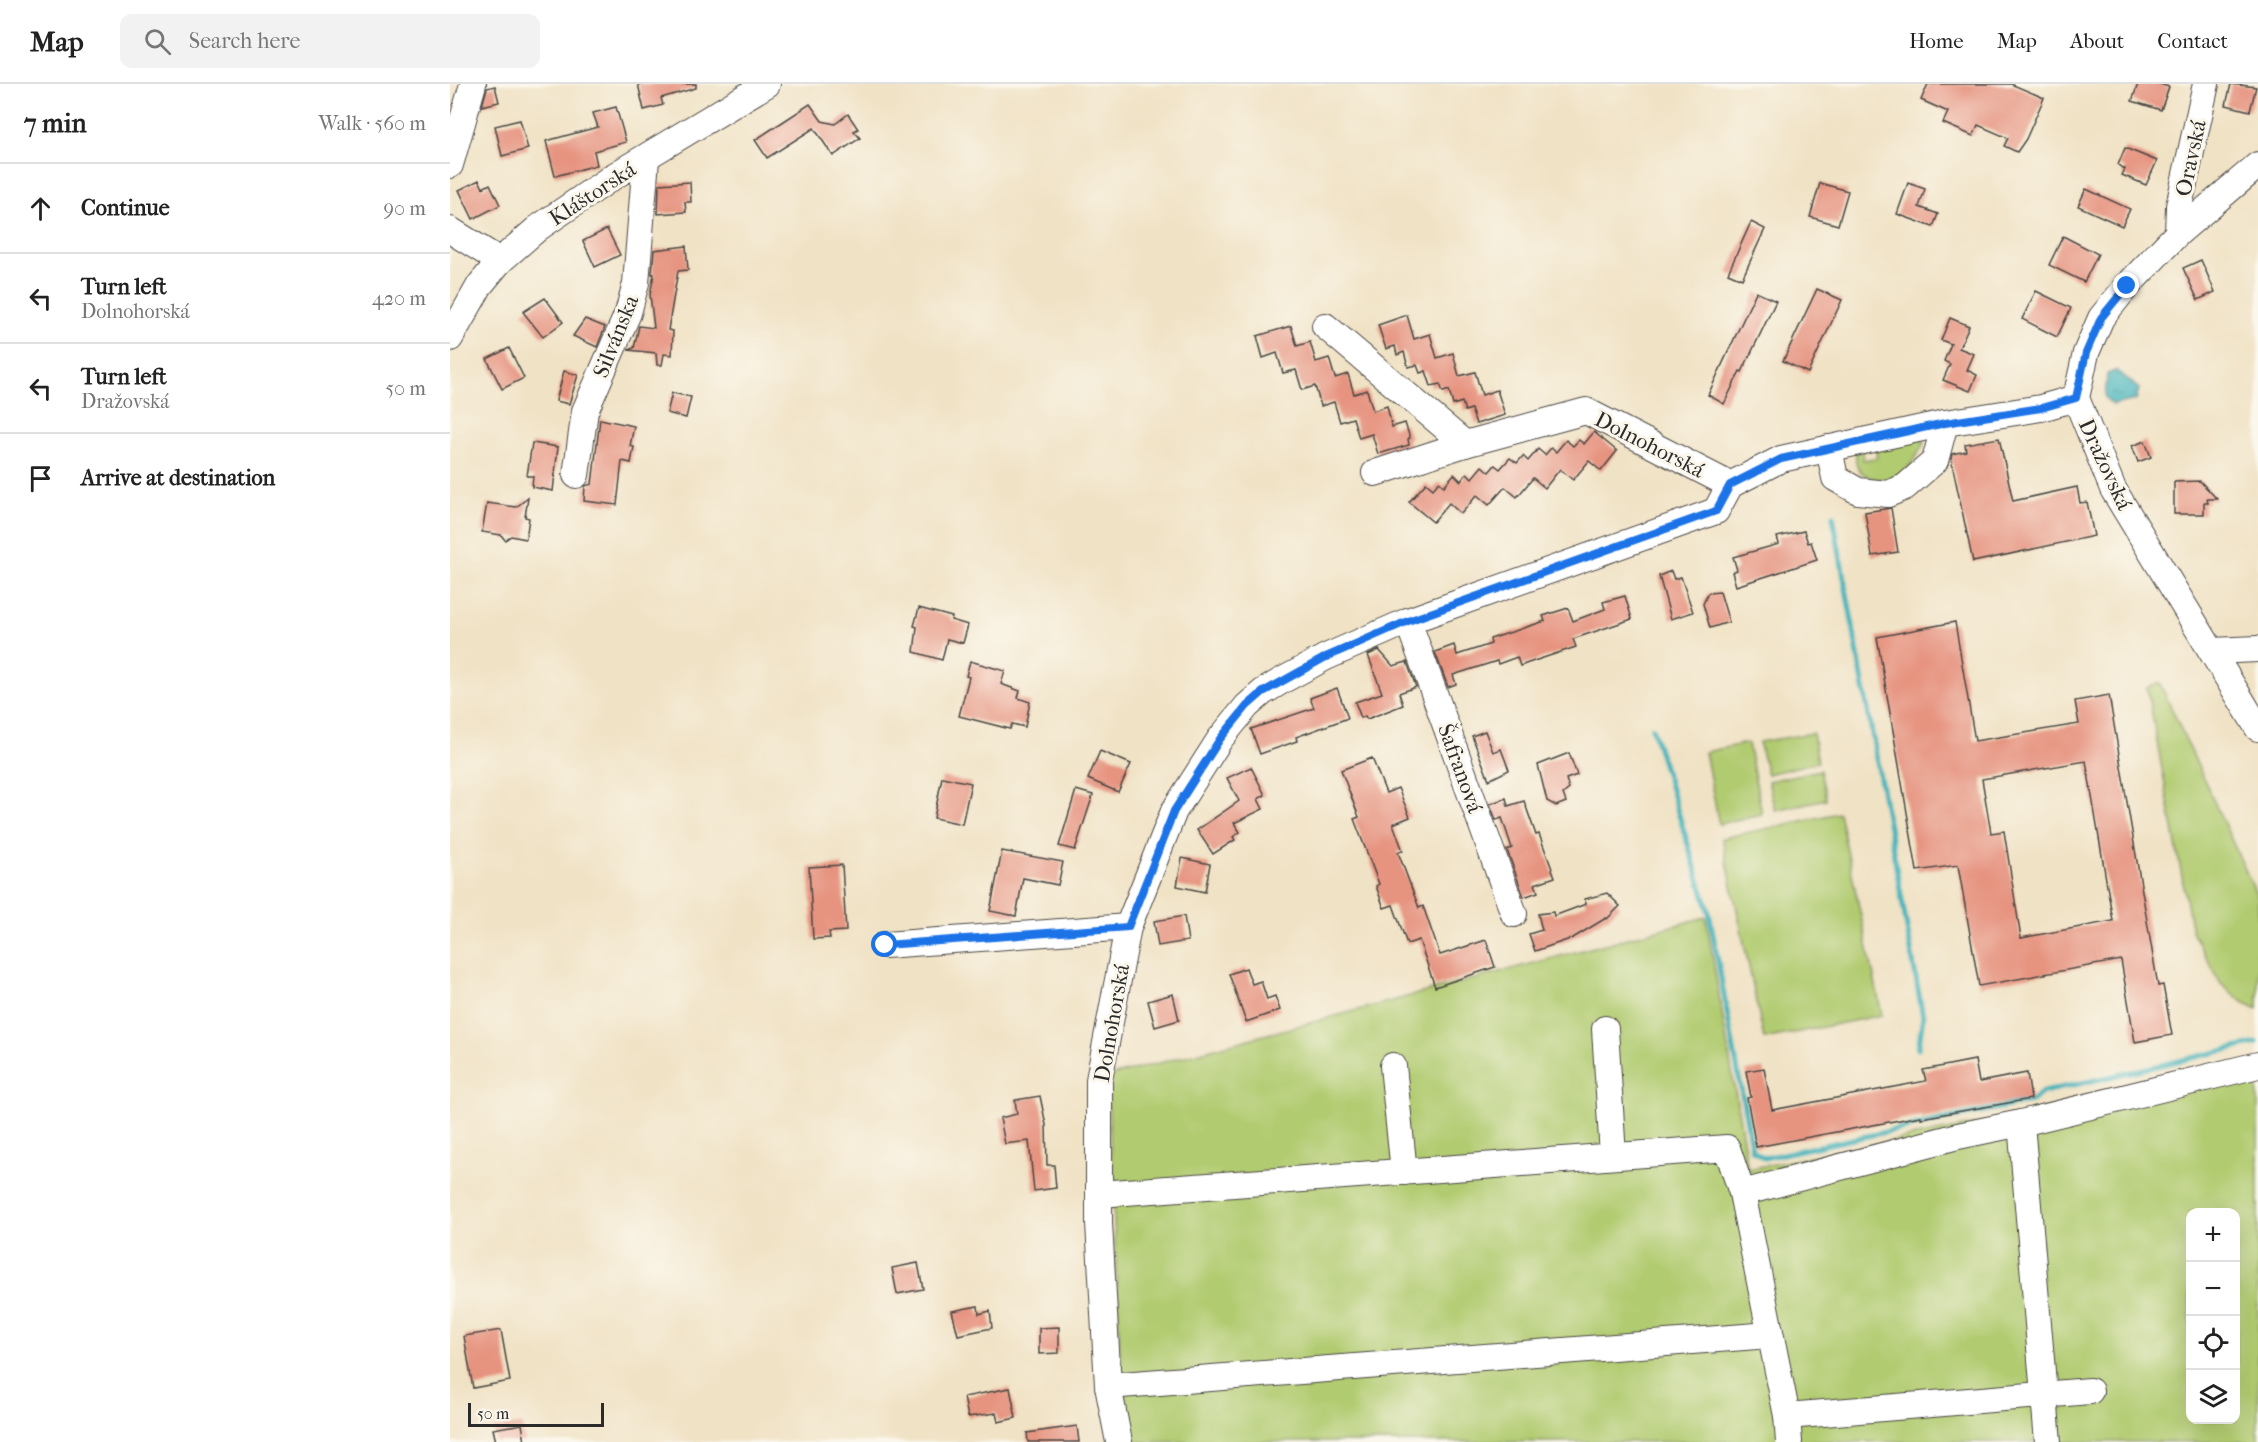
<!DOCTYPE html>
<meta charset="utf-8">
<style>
:root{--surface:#fff;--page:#f2f2f2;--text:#222;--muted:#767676;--line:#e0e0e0}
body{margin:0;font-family:"IM FELL French Canon",serif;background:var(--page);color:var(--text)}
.controls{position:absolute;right:18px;bottom:18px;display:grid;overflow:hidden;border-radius:12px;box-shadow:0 6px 24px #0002}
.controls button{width:54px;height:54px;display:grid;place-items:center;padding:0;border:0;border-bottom:2px solid var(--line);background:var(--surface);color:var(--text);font:30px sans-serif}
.scale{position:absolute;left:18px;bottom:15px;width:136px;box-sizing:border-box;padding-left:6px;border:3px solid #2b2b2b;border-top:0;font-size:16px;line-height:21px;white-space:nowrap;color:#2b2b2b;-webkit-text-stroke:4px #fbf7ec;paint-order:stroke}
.stop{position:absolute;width:18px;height:18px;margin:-14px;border:4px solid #1a73e8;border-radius:50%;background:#fff}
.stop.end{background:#1a73e8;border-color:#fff;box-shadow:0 2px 6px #0008}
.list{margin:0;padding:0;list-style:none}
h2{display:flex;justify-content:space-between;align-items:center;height:78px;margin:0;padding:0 24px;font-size:26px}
h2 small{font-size:20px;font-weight:400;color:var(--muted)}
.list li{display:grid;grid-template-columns:39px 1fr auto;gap:18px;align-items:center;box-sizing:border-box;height:90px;padding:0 24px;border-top:2px solid var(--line)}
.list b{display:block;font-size:22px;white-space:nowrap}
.list p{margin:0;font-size:20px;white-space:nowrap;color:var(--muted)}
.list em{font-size:20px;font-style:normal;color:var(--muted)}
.icon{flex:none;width:33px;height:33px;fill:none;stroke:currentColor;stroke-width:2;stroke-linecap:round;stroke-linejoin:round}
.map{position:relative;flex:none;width:1808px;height:1358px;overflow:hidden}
header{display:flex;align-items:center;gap:36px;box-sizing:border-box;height:84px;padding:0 30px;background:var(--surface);border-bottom:2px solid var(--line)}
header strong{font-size:28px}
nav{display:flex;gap:33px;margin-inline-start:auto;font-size:21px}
.search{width:420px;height:54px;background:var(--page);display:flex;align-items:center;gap:15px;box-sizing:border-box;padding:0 21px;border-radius:12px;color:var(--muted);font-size:22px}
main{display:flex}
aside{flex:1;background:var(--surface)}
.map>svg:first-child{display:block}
.grass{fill:#b1cb70;stroke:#6e7b4e;stroke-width:1.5;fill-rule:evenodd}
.water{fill:url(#water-ripples);stroke:#376f73;stroke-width:1.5}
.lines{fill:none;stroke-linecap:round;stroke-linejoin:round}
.stream{stroke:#43b3bb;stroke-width:5}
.building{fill:#e6937f;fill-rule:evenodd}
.minor-casing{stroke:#494642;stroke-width:28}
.minor{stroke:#fff;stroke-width:26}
.route{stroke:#1a73e8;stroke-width:8}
.labels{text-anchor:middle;stroke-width:6;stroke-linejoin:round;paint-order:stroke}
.street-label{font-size:22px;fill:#2b2b2b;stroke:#fbf7ec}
</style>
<header>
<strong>Map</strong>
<div class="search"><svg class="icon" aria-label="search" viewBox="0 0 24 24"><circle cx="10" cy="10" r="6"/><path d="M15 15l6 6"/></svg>Search here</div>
<nav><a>Home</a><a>Map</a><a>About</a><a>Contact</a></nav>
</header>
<main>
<aside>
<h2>7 min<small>Walk · 560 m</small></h2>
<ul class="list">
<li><svg class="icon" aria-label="ahead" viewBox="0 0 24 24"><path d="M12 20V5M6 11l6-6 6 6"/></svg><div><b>Continue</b></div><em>90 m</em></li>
<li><svg class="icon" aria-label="left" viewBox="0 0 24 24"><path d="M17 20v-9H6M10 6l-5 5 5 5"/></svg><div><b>Turn left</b><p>Dolnohorská</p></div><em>420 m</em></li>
<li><svg class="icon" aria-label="left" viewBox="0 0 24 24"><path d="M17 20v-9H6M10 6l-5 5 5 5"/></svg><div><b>Turn left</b><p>Dražovská</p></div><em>50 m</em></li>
<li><svg class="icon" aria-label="arrive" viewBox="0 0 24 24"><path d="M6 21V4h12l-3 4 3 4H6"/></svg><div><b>Arrive at destination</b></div></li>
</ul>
</aside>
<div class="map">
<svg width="1808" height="1358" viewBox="0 0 1808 1358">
<defs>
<pattern id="water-ripples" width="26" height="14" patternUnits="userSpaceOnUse" patternTransform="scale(1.5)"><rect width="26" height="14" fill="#43b3bb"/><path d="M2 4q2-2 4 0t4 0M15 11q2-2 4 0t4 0" fill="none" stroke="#389298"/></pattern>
</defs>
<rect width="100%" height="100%" fill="#fbf7ec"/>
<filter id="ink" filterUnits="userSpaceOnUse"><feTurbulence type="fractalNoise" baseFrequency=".0167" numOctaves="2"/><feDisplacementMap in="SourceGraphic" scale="12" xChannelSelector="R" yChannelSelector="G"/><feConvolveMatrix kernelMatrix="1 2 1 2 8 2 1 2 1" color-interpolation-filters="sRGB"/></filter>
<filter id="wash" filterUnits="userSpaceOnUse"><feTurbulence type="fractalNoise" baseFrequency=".008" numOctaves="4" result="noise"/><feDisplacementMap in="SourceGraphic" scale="24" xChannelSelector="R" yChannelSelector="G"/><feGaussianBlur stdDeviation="1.35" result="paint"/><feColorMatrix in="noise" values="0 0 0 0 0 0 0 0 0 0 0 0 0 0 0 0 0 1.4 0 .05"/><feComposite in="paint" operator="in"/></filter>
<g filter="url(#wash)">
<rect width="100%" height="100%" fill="#f0e2c5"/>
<g class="grass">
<path d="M1471 352 1474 359C1469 368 1463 380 1455 387 1437 402 1402 397 1406 369L1412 364 1413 376 1427 374 1426 364Z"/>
<path d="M1710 599 1808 814V925L1793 918 1771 900 1742 847 1697 604Z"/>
<path d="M1363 649 1368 678 1317 690 1309 658Z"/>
<path d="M1298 659 1312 730 1269 740 1255 668Z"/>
<path d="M1370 686 1376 715 1325 726 1318 697Z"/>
<path d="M1389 729 1432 931 1314 955 1272 754Z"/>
<path d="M1256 833 1298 1085 1808 985V1358H682L671 1286 657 993ZM1740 1128H1786V1336H1740Z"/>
</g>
<path class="water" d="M1667 286 1689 305 1686 316 1663 321 1655 314 1657 290Z"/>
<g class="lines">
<g class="stream">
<path d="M1383 432 1473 933 1468 965"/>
<path d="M1202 644 1259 828 1302 1066 1314 1074 1581 1017 1593 1008 1807 959"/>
</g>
</g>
<g id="blocks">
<g class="building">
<path d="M188 0H246V4L211 14 213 21 194 26Z"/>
<path d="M1478 0H1561L1594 14 1576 55 1567 68 1554 62 1558 54 1528 41 1523 52 1493 39 1498 28 1471 16Z"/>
<path d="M1688 0H1710L1719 3 1711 26 1682 17Z"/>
<path d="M1781 0 1806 3 1800 27 1776 21Z"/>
<path d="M45 2 49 18 32 22 37 4Z"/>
<path d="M360 20 372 37 385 40 398 30 408 45 404 47 410 54 383 72 364 44 317 74 305 56Z"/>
<path d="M166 23 176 58 144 67 147 81 105 92 96 57 148 43 143 29Z"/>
<path d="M70 36 78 65 52 72 45 42Z"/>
<path d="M1675 64 1707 77 1696 101 1672 91 1675 85 1668 81Z"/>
<path d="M29 96 33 104 40 100 50 121 23 135 9 106Z"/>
<path d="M240 98 241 118H235L236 128 208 130 209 100Z"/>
<path d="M1370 99 1398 107 1388 141 1360 133Z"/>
<path d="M1458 99 1475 105 1469 123 1488 130 1483 143 1447 130Z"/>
<path d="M1636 105 1680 125 1672 142 1628 122Z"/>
<path d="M1301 138 1315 145 1292 195 1278 189Z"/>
<path d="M157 145 170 171 145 183 133 157Z"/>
<path d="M1613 152 1648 170 1634 198 1599 181Z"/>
<path d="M236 162 238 186 228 187 218 246 223 247 222 271 214 270 212 281H207L206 269 178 266 184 264 189 242 204 244 200 211 204 190H202L204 166Z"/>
<path d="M1751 176 1765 208 1748 216 1733 184Z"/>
<path d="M1367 205 1392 216 1358 289 1333 277Z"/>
<path d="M1586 207 1621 224 1607 253 1572 235Z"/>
<path d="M1306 208 1326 217 1292 288 1290 287 1274 320 1258 311Z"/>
<path d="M95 214 113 238 93 253 73 228Z"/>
<path d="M957 231 964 255 980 250 987 274 1003 269 1009 292 1025 288 1032 311 1047 306 1055 331 1026 340 1021 325 1015 327 1012 318 1003 321 999 306 993 308 990 300 981 302 976 287 970 289 967 281 958 283 954 268 947 271 945 262 936 265 928 241Z"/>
<path d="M1500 234 1519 242 1509 264 1524 270 1517 286 1527 291 1520 307 1493 296 1500 280 1494 277 1501 260 1491 256Z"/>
<path d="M135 235 155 243 147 263 123 252Z"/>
<path d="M841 242 847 262 860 258 866 278 879 274 885 294 898 290 904 310 917 306 923 327 937 322 942 343 955 339 960 354 958 355 959 361 928 370 922 350 909 354 903 334 890 338 884 318 871 322 865 302 852 306 846 286 833 289 827 269 813 274 807 252Z"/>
<path d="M59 264 74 294 52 305 37 275Z"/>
<path d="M114 287 128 291 119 320 106 317Z"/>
<path d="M222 309 241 313 236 334 217 329Z"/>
<path d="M150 335 184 342 180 362 184 363 181 379 172 377 167 421 134 417 135 402 142 400Z"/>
<path d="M1144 348 1167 367 1151 387 1139 377 1123 396 1110 385 1095 404 1083 394 1067 413 1055 403 1039 421 1027 411 1011 430 999 419 983 438 959 418 976 399 983 405 989 398 994 402 1004 390 1011 397 1017 389 1022 394 1032 382 1039 388 1045 381 1050 385 1060 374 1067 379 1073 372 1078 377 1088 365 1095 371 1101 364 1106 368 1116 356 1123 362 1129 356 1134 360Z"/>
<path d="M1549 354 1563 417 1627 403 1630 419 1637 418 1644 452 1523 478 1501 375 1502 370 1516 367 1515 360Z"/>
<path d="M1695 357 1701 373 1688 378 1682 362Z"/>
<path d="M82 359 108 363 103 407 82 403 83 392H77Z"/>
<path d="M1750 397 1767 415H1757L1758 419H1754V430H1724V398Z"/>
<path d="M78 414 75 433 79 434 76 455 61 452 55 456 51 451 32 448 37 419 66 423Z"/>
<path d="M1441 424 1448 468 1422 472 1415 428Z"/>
<path d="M1354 447 1358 459 1361 458 1367 476 1286 502 1282 488 1287 486 1283 473 1329 460 1327 453Z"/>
<path d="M1221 487 1224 495 1231 493 1243 528 1221 535 1209 492Z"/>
<path d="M1270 508 1279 538 1260 544 1253 520 1258 509Z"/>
<path d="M1175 512 1182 535 1123 555 1126 563 1084 577 1070 582 1067 573 1048 580 1047 577 1003 591 1006 600 998 603 985 568 1004 561 1007 571 1041 560 1040 555 1095 537 1093 532 1118 524 1123 537 1155 525 1153 518Z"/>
<path d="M469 524 502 533 501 536 518 541 513 559 497 555 492 576 464 568 467 543 464 542Z"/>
<path d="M1505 538 1525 657 1629 640 1625 617 1659 611 1708 902 1713 901 1722 951 1685 958 1671 876 1529 902 1508 781 1467 787 1427 553ZM1636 677 1663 837 1571 854 1554 747 1541 749 1532 695Z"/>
<path d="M929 566 943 582 957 578 966 603 949 609 953 621 917 635 915 632 911 634 905 618 932 609 918 571Z"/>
<path d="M520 577 555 587 551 600 570 607 568 614 580 618 575 643 562 640 560 645 509 632 519 593 516 592Z"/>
<path d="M887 604 898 634 846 653 847 657 810 670 801 645 864 624 860 614Z"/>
<path d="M1035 647 1043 668 1051 665 1059 686 1039 696 1022 652Z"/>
<path d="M650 667 681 680 668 708 638 695Z"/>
<path d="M1119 669 1127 691 1116 695 1119 705 1113 710 1116 718 1106 722 1097 717 1088 681Z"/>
<path d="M922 674 936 709 948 704 960 733 943 740 953 767 948 768 969 824 973 822 990 871 1036 856 1045 883 985 903 969 856 957 860 943 821 934 824 926 802 929 800 904 735 909 733 891 686Z"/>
<path d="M801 683 815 711 808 715 813 725 784 739 790 748 783 753 785 756 763 770 747 746 789 717 777 694Z"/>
<path d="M492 693 521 699 512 740 484 734Z"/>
<path d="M626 706 643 711 625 766 609 762Z"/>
<path d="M1056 714 1058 722 1074 717 1086 751 1089 750 1105 793 1085 800 1088 808 1074 813 1057 766 1062 764 1052 734 1046 736 1040 720Z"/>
<path d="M552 767 613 778 608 801 573 794 566 832 540 827Z"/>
<path d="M732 774 760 780 755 808 727 802Z"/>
<path d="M392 781 396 847 379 848 380 854 363 855 359 783Z"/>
<path d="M1157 809 1170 822 1157 835 1156 834 1123 854 1085 867 1079 850 1092 846 1088 830 1103 828 1104 832 1136 820 1135 815Z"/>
<path d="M734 832 738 857 708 862 704 837Z"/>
<path d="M796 884 802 900 811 897 817 915 825 912 830 926 796 938 779 890Z"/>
<path d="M723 910 729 936 705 943 698 917Z"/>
<path d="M1525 976 1529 998 1577 989 1581 1015 1471 1034V1032L1306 1063 1297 1014 1301 1013 1296 987 1314 984 1322 1026 1476 997 1473 986Z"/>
<path d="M590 1012 596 1041 597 1081H604L606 1104 584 1107 579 1057 555 1060 550 1034 567 1030 565 1016Z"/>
<path d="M468 1179 473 1205 447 1210 442 1184Z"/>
<path d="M528 1222 529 1230 540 1227 542 1244 508 1251 502 1227Z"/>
<path d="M609 1243V1269L589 1270V1244Z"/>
<path d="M51 1246 60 1297 23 1304 14 1252Z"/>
<path d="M560 1304 566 1334 548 1338 546 1329 518 1333 514 1313Z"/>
<path d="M72 1340 75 1358H46L43 1345Z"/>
<path d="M627 1342 629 1358H578L577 1349Z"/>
</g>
</g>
</g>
<g filter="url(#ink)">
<use href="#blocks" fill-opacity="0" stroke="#494642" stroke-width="1.5"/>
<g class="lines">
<defs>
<g id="minor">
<path d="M0 81 23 0"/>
<path d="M1808 81 1728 149 1677 202 1651 234 1636 269 1626 314 1663 405 1808 644"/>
<path d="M0 146 50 177"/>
<path d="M1728 149 1729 122 1756 0"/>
<path d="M875 242 1015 360"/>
<path d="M0 254 30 201 50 177 88 144 164 92 317 0"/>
<path d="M1379 364 1385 394 1408 407 1438 410 1455 403 1485 377 1495 339"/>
<path d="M925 389 1015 360 1136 327 1280 401"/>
<path d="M126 391 135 327 178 229 186 199 196 75"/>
<path d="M958 537 1064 830"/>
<path d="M1762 567 1808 565"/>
<path d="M435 861 678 843"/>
<path d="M1155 945 1163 1072"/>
<path d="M943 982 954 1088"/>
<path d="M649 1110 1277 1064 1292 1109"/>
<path d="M658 1302 1320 1251"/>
<path d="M1337 1332 1640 1307"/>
<path d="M669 1358 658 1302 649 1139V996L678 843 724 727 770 655 797 622 813 608 833 596 876 573 958 537 1266 427 1280 401 1331 375 1495 339 1591 324 1626 314"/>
<path d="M1339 1358 1337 1332 1292 1109 1508 1052 1571 1039"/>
<path d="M1598 1358 1571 1039 1808 981"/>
</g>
</defs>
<use href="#minor" class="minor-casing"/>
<use href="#minor" class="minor"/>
</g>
</g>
<g class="lines" filter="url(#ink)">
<path class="route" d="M435 861 678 843 724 727 770 655 797 622 813 608 876 573 958 537 1266 427 1280 401 1331 375 1495 339 1591 324 1626 314 1636 269 1651 234 1677 202"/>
</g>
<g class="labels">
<g class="street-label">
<text transform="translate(1740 74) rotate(-78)" y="8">Oravská</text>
<text transform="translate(142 109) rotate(-33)" y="8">Kláštorská</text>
<text transform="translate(165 252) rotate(-68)" y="8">Silvánska</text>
<text transform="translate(1200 360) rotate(27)" y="8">Dolnohorská</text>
<text transform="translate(1656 380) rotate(65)" y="8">Dražovská</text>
<text transform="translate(1011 684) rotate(70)" y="8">Šafranová</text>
<text transform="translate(661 939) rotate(-80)" y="8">Dolnohorská</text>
</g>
</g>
</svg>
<div class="controls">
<button>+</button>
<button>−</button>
<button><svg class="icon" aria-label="locate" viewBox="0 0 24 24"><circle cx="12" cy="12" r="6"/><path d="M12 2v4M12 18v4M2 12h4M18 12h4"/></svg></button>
<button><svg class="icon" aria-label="layers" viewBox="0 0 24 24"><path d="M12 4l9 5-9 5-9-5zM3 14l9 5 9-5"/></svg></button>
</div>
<div class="scale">50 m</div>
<div class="stop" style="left:435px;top:861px"></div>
<div class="stop end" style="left:1677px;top:202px"></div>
</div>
</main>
